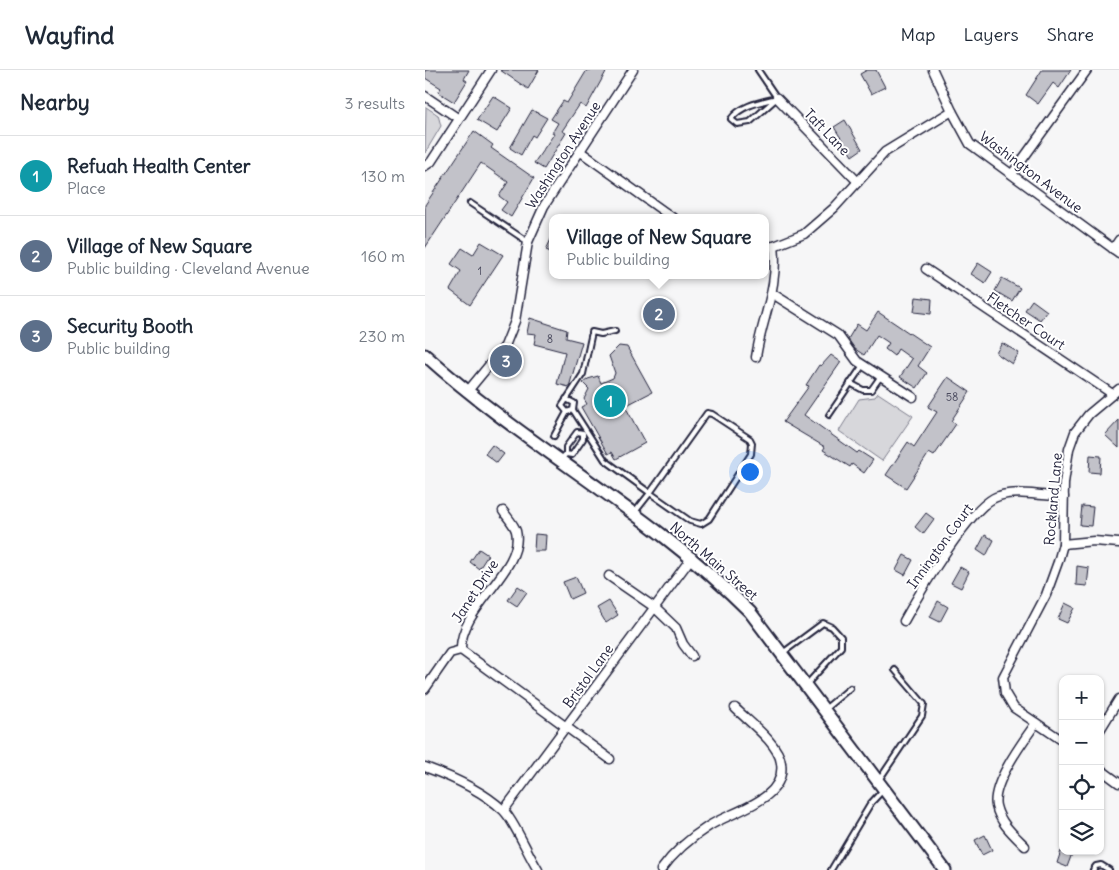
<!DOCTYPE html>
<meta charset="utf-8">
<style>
:root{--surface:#fff;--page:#f2f2f3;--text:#1f2937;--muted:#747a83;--line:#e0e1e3;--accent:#1f6fb2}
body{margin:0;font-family:Delius,sans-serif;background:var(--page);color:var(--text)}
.controls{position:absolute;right:15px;bottom:15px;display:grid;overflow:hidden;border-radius:10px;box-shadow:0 1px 4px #0004}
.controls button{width:45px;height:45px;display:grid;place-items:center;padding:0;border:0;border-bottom:1px solid var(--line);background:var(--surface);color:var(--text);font:25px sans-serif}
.you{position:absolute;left:324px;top:401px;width:18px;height:18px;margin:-12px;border:4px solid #fff;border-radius:50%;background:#1a73e8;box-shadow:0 0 0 8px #1a73e833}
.badge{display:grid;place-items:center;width:32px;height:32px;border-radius:50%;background:var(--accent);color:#fff;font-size:16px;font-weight:700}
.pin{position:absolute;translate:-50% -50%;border:2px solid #fff;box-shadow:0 1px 5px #0006}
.popup{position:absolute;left:124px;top:144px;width:220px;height:65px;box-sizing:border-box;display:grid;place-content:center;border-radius:10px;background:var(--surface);filter:drop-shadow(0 1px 4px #0005);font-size:16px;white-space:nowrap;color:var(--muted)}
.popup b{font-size:19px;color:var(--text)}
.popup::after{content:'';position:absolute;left:50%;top:100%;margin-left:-10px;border:10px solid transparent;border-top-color:var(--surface)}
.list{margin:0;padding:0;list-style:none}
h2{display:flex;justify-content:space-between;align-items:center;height:65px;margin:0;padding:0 20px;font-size:21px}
h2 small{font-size:16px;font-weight:400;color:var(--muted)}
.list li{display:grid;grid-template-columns:32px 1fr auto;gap:15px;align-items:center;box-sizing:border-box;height:80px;padding:0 20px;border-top:1px solid var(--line)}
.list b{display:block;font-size:19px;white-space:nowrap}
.list p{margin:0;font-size:16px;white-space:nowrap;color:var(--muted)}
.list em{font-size:16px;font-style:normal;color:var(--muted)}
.icon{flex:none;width:28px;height:28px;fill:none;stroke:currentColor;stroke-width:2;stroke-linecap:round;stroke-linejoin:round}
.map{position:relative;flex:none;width:694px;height:800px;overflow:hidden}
header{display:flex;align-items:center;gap:30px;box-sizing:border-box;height:70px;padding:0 25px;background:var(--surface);border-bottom:1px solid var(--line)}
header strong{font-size:24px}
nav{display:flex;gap:28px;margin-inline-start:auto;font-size:18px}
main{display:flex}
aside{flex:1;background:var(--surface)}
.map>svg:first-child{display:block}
.green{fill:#d7d7db;stroke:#7c7c8b}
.building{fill:#c2c2c9;stroke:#22223b}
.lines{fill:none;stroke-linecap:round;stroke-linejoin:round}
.lane-casing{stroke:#22223b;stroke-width:8}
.street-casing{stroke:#22223b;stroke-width:11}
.secondary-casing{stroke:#22223b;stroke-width:15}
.lane{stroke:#fff;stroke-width:4}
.street{stroke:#fff;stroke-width:8}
.secondary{stroke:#fff;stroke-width:11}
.labels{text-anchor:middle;stroke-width:4;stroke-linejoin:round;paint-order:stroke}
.number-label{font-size:11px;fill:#4a4a5e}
.street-label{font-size:14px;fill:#22223b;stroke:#fff}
</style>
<header>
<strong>Wayfind</strong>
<nav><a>Map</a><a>Layers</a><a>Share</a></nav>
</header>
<main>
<aside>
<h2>Nearby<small>3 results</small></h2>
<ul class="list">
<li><span class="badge" style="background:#0f9aa8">1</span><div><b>Refuah Health Center</b><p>Place</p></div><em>130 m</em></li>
<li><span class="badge" style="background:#5c6f8a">2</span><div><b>Village of New Square</b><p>Public building · Cleveland Avenue</p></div><em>160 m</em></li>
<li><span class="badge" style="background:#5c6f8a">3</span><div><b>Security Booth</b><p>Public building</p></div><em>230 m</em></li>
</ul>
</aside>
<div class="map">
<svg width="694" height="800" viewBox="0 0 694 800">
<rect width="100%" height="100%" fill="#f6f6f7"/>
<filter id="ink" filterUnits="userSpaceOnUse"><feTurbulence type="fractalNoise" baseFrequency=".02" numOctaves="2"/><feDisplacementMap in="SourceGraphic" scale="10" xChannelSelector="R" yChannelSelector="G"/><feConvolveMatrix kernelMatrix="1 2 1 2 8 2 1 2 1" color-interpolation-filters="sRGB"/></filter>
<g filter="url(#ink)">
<g class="green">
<path d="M1 37 13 45 16 56 0 83Z"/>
<path d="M453 323 488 346 457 391 414 361 434 329 450 327Z"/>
</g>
<g class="building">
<path d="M0 0H44L39 9 42 11 29 32 13 22 16 18 0 8Z"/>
<path d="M75 0H114L103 19Z"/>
<path d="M162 0H182L161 38 155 34 137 61 141 63 119 99 109 93 129 64 127 63 133 53 126 49 138 31 142 33Z"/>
<path d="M442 0H451L460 17 446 24 435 4Z"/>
<path d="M617 0H646L634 18 628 13 613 34 601 25Z"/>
<path d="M68 26 87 38 72 62 52 50Z"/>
<path d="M107 40 122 48 110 67 107 65 96 85 85 78Z"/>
<path d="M420 50 437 79 427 86 409 57Z"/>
<path d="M49 61 68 75 66 78 109 108 86 147 76 140 82 132 74 126 83 112 56 93 0 178V135Z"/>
<path d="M128 165V183L121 180Z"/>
<path d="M56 172 78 185 45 235 25 220 36 201 26 194 37 178 48 185Z"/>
<path d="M553 193 567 202 560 213 546 204Z"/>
<path d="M577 208 595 218 587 231 570 221Z"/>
<path d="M491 227 507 229 506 244 489 242Z"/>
<path d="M607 230 622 241 615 250 600 240Z"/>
<path d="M453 242 505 277 493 296 502 303 492 318 475 307 487 289 473 279 469 286 460 279 464 273 452 265 439 285 430 279 423 269 432 254 441 260Z"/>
<path d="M105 248 142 260 141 268 157 272 144 317 132 314 140 282 109 274 111 264 102 263Z"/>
<path d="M577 273 594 283 587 294 571 283Z"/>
<path d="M194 276 202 277 227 322 200 336 220 373 191 389 187 382 183 384 156 337 162 334 159 329 164 319 158 313 163 309 173 306 176 313 188 308 190 303 184 286Z"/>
<path d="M406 285 416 292 379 345 432 383 434 381 448 390 439 403 427 394 425 397 398 380 400 377 358 352 384 316 381 315 394 295 396 296Z"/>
<path d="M523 307 545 322 526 351 531 354 509 386 504 383 481 418 461 405 483 372 489 377 512 342 503 337Z"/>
<path d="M694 350V378L680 365Z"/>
<path d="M67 375 79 384 72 393 60 384Z"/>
<path d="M665 385 676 386 675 403 664 402Z"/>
<path d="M657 436 668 437 666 456 655 455Z"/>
<path d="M501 443 509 449 498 464 490 457Z"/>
<path d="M110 464 121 465 120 481H109Z"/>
<path d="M560 465 569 470 561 486 552 480Z"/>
<path d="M54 479 63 485 54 499 45 492Z"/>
<path d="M479 485 488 490 480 505 471 500Z"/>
<path d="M652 496 664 498 662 516 651 515Z"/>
<path d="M535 497 544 502 536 518 526 513Z"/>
<path d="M151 507 158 523 145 529 138 512Z"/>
<path d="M93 516 102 522 92 536 83 530Z"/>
<path d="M184 531 193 545 181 553 172 538Z"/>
<path d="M513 531 523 537 515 552 505 547Z"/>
<path d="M640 533 650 538 642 553 633 549Z"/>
<path d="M560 765 567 780 557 785 550 770Z"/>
<path d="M636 781H648L642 797 632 793Z"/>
</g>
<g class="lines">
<defs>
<g id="lane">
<path d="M333 0 352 28"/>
<path d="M352 28 325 52 312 54 306 49C316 35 336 32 352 28Z"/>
<path d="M45 133 103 172"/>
<path d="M190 261 176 264 167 262 158 304 137 336 142 342 148 340 180 390 225 423 210 442"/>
<path d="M425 313 438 320H446L456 306"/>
<path d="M141 329 149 333 148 340"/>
<path d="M282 343 287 344 325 369 327 373 326 384 284 449 276 454 265 451 225 423Z"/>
<path d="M404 345 438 295"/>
<path d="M129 366 142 342"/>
<path d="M136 389 141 384V377L152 362 158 363V369L147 385 141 384"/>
<path d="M359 582 398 553 407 557 416 567V577L382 614"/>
<path d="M401 638 425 618"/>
<path d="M454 710 497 646 499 634 470 600"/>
<path d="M406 800 446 733 458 720"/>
<path d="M668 800 671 796 676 795 684 800"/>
</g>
<g id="street">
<path d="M508 0 527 41 545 74 694 183"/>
<path d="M0 26 34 49"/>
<path d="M352 28 433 112"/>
<path d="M156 82 248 148"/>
<path d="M0 96 6 92 66 0"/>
<path d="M587 104 662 0"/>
<path d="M340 177 349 176 379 164 409 138 460 82 527 41"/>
<path d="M688 179 694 170"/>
<path d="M501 199 686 323"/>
<path d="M348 224 413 265 432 291 488 327"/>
<path d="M331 287C337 247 354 218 349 176"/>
<path d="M42 322 80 276 90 251 103 172 119 136 208 0"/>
<path d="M638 474 669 471 694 473"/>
<path d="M184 506 229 537 251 558 258 574 267 586"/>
<path d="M479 551C494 524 546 433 574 426 593 420 619 426 639 427"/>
<path d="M36 580 185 689"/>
<path d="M36 580C34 538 100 499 91 461 89 454 82 447 78 441"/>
<path d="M0 619 25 583 36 580"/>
<path d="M675 660 694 629"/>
<path d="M638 671 589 638 580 623 578 607 621 525 633 492 638 474 639 413 644 379 650 362 664 344 694 319"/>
<path d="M0 697C27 707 57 720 78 740 89 750 103 785 113 800"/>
<path d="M675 699 694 713"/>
<path d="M79 740 267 487"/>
<path d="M600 776C588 764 575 753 571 736 566 714 599 670 611 653"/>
<path d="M236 800C249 782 265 768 284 756 307 741 362 730 356 693 354 674 323 651 310 638"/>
</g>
<path id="secondary" d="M0 285C103 378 227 443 325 542L520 800"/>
</defs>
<use href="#lane" class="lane-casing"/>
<use href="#street" class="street-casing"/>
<use href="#secondary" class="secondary-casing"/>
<use href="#lane" class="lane"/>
<use href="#street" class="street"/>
<use href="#secondary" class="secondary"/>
</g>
</g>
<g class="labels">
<g class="number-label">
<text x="55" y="205">1</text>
<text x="125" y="273">8</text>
<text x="527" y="331">58</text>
</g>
<g class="street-label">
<text transform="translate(402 62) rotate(46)" y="5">Taft Lane</text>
<text transform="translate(138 85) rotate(-57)" y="5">Washington Avenue</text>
<text transform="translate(606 102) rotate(37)" y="5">Washington Avenue</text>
<text transform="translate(601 251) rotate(34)" y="5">Fletcher Court</text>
<text transform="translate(628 429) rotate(-85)" y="5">Rockland Lane</text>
<text transform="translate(515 476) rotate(-54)" y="5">Innington Court</text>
<text transform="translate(289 491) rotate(41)" y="5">North Main Street</text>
<text transform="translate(50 521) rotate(-57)" y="5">Janet Drive</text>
<text transform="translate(163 606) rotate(-54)" y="5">Bristol Lane</text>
</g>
</g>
</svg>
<div class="controls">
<button>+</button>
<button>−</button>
<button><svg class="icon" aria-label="locate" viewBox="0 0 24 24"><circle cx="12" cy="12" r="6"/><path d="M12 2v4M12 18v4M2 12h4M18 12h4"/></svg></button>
<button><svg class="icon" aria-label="layers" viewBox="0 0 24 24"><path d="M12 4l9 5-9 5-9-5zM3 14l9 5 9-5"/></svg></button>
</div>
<div class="you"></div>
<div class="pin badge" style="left:185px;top:331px;background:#0f9aa8">1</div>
<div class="pin badge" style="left:234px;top:244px;background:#5c6f8a">2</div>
<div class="popup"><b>Village of New Square</b>Public building</div>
<div class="pin badge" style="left:81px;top:291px;background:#5c6f8a">3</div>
</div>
</main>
